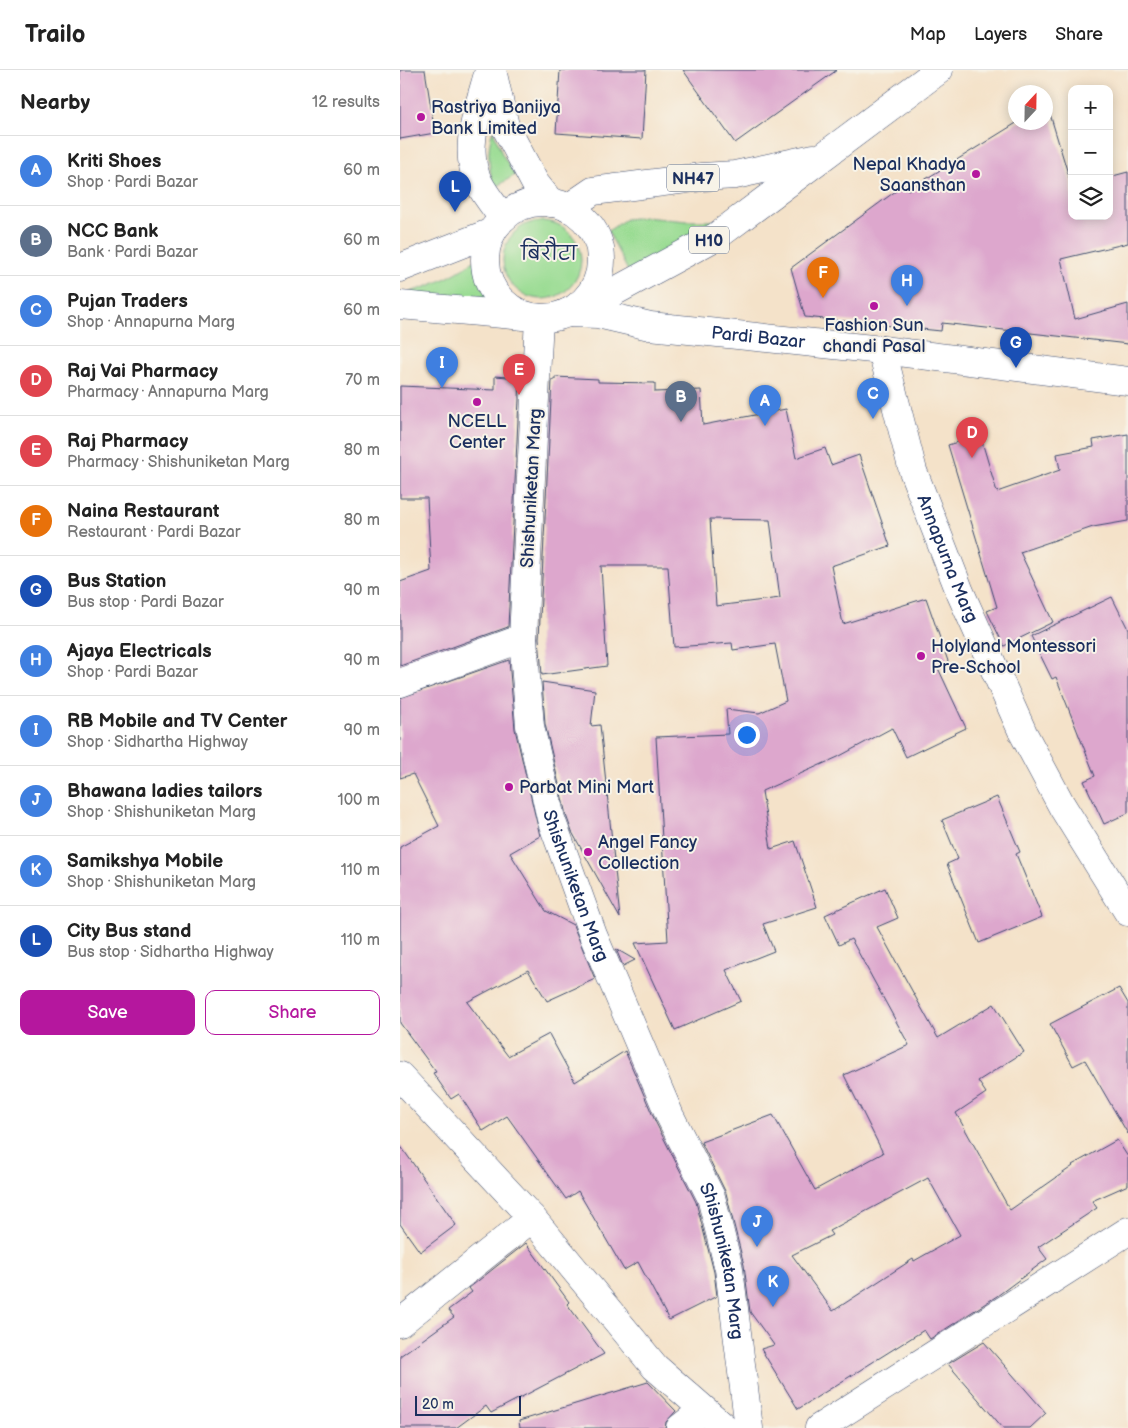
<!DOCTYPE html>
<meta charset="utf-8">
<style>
:root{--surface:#fff;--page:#f6f6f6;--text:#222;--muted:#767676;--line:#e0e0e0;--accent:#b5179e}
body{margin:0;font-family:"Balsamiq Sans","Playpen Sans Deva",sans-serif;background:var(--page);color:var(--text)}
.controls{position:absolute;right:15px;top:15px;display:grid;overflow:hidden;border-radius:10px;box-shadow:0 2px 12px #0003}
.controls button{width:45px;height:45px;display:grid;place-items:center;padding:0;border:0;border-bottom:1px solid var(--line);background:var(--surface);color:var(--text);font:25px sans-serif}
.compass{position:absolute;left:608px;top:15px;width:45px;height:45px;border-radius:50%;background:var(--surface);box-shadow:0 2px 12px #0003;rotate:22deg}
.scale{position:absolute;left:15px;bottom:12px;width:106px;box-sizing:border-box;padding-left:5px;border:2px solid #1b2f5e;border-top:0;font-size:14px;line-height:18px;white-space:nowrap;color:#1b2f5e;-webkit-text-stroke:4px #f7f3e8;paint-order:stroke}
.you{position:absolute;left:346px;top:664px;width:18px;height:18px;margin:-12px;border:4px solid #fff;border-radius:50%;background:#1a73e8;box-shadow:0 0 0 8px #1a73e833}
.badge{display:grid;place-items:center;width:32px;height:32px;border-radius:50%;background:var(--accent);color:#fff;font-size:16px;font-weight:700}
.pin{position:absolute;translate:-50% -41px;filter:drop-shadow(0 1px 2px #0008)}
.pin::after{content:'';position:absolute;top:26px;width:18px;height:15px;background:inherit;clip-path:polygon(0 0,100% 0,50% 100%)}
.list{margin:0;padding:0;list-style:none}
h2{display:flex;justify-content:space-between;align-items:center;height:65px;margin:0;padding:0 20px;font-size:21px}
h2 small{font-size:16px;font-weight:400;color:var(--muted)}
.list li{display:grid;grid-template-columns:32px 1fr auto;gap:15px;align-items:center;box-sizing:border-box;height:70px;padding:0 20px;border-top:1px solid var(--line)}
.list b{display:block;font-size:19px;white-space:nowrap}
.list p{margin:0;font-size:16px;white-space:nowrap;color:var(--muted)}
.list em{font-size:16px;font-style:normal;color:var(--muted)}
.actions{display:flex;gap:10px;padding:15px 20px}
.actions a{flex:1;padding:11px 0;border:1px solid var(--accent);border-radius:10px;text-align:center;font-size:18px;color:var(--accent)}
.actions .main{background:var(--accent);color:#fff}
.icon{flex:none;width:28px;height:28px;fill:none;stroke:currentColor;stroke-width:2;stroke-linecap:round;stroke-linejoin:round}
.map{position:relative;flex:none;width:728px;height:1358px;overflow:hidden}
header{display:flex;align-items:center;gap:30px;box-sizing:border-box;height:70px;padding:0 25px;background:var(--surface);border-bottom:1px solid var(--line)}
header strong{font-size:24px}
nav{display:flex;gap:28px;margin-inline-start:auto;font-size:18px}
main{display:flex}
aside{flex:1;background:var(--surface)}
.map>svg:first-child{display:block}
.green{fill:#9adc93;stroke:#5a8678}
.building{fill:#dda7cd;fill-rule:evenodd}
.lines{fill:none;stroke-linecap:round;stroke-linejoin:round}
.minor-casing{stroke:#3c4a6e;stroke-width:29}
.tertiary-casing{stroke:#3c4a6e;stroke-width:29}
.secondary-casing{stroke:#3c4a6e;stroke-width:29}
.primary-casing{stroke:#3c4a6e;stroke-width:29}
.trunk-casing{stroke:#3c4a6e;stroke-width:29}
.minor{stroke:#fff;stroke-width:28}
.tertiary{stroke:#fff;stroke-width:28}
.secondary{stroke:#fff;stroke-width:28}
.primary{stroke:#fff;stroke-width:28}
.trunk{stroke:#fff;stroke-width:28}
.poi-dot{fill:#b5179e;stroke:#f7f3e8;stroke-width:2}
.labels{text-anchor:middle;stroke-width:4;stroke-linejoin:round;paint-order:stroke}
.shield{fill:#f7f3e8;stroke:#5d6a87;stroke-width:1}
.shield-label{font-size:16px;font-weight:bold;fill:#1b2f5e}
.poi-label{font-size:18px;fill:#1b2f5e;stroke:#f7f3e8;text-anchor:start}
.street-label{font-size:18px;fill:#1b2f5e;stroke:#f7f3e8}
.neighbourhood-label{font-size:19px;fill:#1b2f5e;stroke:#f7f3e8}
</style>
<header>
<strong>Trailo</strong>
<nav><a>Map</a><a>Layers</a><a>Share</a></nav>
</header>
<main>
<aside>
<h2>Nearby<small>12 results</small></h2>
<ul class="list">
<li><span class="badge" style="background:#3f7fe0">A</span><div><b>Kriti Shoes</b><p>Shop · Pardi Bazar</p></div><em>60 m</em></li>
<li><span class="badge" style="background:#5c6f8a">B</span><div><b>NCC Bank</b><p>Bank · Pardi Bazar</p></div><em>60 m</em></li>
<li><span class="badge" style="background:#3f7fe0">C</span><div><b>Pujan Traders</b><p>Shop · Annapurna Marg</p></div><em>60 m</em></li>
<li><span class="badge" style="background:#e0444e">D</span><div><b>Raj Vai Pharmacy</b><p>Pharmacy · Annapurna Marg</p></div><em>70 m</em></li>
<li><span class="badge" style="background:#e0444e">E</span><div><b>Raj Pharmacy</b><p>Pharmacy · Shishuniketan Marg</p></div><em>80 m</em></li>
<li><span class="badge" style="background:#e8710a">F</span><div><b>Naina Restaurant</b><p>Restaurant · Pardi Bazar</p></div><em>80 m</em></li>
<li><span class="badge" style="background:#1a4fb4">G</span><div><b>Bus Station</b><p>Bus stop · Pardi Bazar</p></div><em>90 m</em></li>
<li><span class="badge" style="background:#3f7fe0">H</span><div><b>Ajaya Electricals</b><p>Shop · Pardi Bazar</p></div><em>90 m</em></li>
<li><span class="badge" style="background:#3f7fe0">I</span><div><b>RB Mobile and TV Center</b><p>Shop · Sidhartha Highway</p></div><em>90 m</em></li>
<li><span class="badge" style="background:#3f7fe0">J</span><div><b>Bhawana ladies tailors</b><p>Shop · Shishuniketan Marg</p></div><em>100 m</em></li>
<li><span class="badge" style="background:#3f7fe0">K</span><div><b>Samikshya Mobile</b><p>Shop · Shishuniketan Marg</p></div><em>110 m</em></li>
<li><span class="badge" style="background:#1a4fb4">L</span><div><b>City Bus stand</b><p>Bus stop · Sidhartha Highway</p></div><em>110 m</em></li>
</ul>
<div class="actions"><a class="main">Save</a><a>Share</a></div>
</aside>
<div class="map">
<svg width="728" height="1358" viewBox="0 0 728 1358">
<rect width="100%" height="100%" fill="#f7f3e8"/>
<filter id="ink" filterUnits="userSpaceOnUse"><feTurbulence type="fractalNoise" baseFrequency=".02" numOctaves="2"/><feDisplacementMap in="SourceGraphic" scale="10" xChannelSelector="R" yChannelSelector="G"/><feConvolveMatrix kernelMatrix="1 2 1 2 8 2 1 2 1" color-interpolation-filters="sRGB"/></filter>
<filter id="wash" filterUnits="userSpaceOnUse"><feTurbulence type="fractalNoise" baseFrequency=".0096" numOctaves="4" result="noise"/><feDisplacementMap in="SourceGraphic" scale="20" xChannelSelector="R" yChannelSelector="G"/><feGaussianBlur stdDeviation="1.12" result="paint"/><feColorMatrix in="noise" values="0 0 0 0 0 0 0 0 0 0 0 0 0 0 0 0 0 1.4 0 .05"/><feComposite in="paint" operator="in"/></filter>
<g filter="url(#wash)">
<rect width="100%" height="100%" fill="#f4e2c9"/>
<g class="green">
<path d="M93 60 102 84 115 105 94 118C89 97 86 81 93 60Z"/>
<path d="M244 147 287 151H320L228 201 208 161 226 149Z"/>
<circle cx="142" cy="190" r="39"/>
<path d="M75 190C77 208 82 219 94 233L0 225C28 217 52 208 75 190Z"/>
</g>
<g id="blocks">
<g class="building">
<path d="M0 0H25L35 63 0 69Z"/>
<path d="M160 0H246L242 69 156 63Z"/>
<path d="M283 0H437L335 73Z"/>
<path d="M647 34 672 117V146H709V107L728 102V173L661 189 675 249 728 234V274L542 253 541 261 405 247 391 198 504 115 508 120 618 52H646Z"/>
<path d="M95 306 120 308 108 557 0 596V512L31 501 27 428H0V316L95 320Z"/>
<path d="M155 307 198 309V312L255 313V322L301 320 303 355 386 339 396 388 425 378 431 395 459 385 490 476 431 496 443 554 526 528 549 594 538 598 566 658 506 687 492 658 438 687 362 721 371 779 395 771 417 837 363 854 374 881 326 900 341 931 275 960 235 873 268 871 256 667 328 664 326 639 359 643 386 631 375 574 333 580 332 573 274 577 268 496H201L207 596 142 605 139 568 152 310H155ZM310 449 370 450 380 528 316 536Z"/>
<path d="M728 364V451L693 457 620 482 653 552 604 576 587 541 597 537 548 375 580 365 597 422 660 400 657 384 694 377 693 370Z"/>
<path d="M712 527 728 559V743L704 754 684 711 695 706 656 607 652 609 631 566Z"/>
<path d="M109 590 115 659 140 766 110 783 146 841 173 855 195 909 147 931 128 900 67 932 108 986 149 964 175 1012 225 981 256 1053 296 1132 314 1202 317 1226 269 1250 238 1192 224 1200 178 1121 166 1129 107 1046 83 1061 59 1024 51 1029 33 1003 36 1002 0 953V777L39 756 13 704 0 708V628Z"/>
<path d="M142 612 195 620 191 656 200 655 220 848 172 762 166 745 145 654Z"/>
<path d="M597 727 620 782 616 784 642 847 579 873 547 794 558 789 542 750Z"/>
<path d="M485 818 498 848 477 857 538 968 594 934 624 982 578 1011 586 1023 556 1043 610 1140 673 1096 672 1095 717 1070 728 1087V1115L692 1131 697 1138 638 1177 647 1189 597 1226 530 1269 524 1260 398 1339 361 1279 374 1275 350 1242 344 1195 326 1123 301 1072 373 1045 415 1120 483 1083 444 1005 509 975 451 869 439 875 425 845ZM528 1108 560 1165 514 1191 513 1189 433 1241 392 1185 432 1165 429 1161Z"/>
<path d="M216 879 235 890 223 896Z"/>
<path d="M719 918 728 933V1064L685 990 673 996 650 954Z"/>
<path d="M0 1075 56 1155 20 1182 0 1154Z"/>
<path d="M126 1173 169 1232 167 1234 204 1284 91 1343 86 1336 56 1358H0V1286L54 1247 48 1240 72 1222 69 1218Z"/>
<path d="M584 1272 646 1343 630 1358H603L548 1294Z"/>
<path d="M248 1312 276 1341 266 1352 265 1358H120L119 1351Z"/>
</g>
</g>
</g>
<g filter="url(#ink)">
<use href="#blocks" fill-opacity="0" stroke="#3c4a6e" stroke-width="1"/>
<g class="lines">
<defs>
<g id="minor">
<path id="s1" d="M482 280 513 401 560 522 623 663 662 736 728 842"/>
<path d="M0 613 123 568"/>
<path d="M0 1006 132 1148 255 1297 325 1358"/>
<path d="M0 1253 132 1148"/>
<path d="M280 1358 303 1340"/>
<path d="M419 1358 728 1161"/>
</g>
<g id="tertiary">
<path id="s2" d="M139 248 123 568 130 656 151 749 193 865 270 1046 311 1127 329 1199 349 1358"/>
</g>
<g id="secondary">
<path id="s3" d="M166 243 198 244 250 256 482 280 728 311"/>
</g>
<g id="primary">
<path d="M89 0C80 35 61 79 79 113 85 125 95 137 103 148"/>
<path d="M92 0 105 56 135 113 151 133"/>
</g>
<g id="trunk">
<circle cx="143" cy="190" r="58"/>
<path d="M168 138 193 121 302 107 335 105 414 88"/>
<path d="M0 198 92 162"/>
<path d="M182 233 208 225 317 166 539 0"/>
<path d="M0 235 124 246"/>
</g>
</defs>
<use href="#minor" class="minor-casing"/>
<use href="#tertiary" class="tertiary-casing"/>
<use href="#secondary" class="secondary-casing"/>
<use href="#primary" class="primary-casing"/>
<use href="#trunk" class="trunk-casing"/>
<use href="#minor" class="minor"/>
<use href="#tertiary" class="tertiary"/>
<use href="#secondary" class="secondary"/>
<use href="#primary" class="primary"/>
<use href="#trunk" class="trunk"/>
</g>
</g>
<g class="poi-dot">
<circle cx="21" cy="47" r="5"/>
<circle cx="576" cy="104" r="5"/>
<circle cx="474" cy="236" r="5"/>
<circle cx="77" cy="332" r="5"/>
<circle cx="521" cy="586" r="5"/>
<circle cx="109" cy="717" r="5"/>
<circle cx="188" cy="782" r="5"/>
</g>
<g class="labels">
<g class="shield">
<rect x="267" y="94.5" width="52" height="27" rx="4"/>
<rect x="289" y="156.5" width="40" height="27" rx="4"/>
</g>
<g class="shield-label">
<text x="293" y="114">NH47</text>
<text x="309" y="176">H10</text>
</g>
<g class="poi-label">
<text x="31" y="43">Rastriya Banijya<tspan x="31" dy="21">Bank Limited</tspan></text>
<text x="566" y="100" text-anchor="end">Nepal Khadya<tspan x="566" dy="21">Saansthan</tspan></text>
<text x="474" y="261" text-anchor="middle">Fashion Sun<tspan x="474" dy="21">chandi Pasal</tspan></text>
<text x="77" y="357" text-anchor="middle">NCELL<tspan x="77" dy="21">Center</tspan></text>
<text x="531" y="582">Holyland Montessori<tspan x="531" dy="21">Pre-School</tspan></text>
<text x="119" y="723">Parbat Mini Mart</text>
<text x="198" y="778">Angel Fancy<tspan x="198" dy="21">Collection</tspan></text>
</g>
<g class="street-label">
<text dy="6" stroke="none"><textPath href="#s3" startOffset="194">Pardi Bazar</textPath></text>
<text transform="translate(131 418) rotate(-87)" y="6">Shishuniketan Marg</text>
<text dy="6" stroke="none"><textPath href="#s1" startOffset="219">Annapurna Marg</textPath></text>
<text dy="6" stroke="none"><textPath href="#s2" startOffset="575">Shishuniketan Marg</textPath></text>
<text dy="6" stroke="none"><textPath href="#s2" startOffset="980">Shishuniketan Marg</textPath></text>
</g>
<g class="neighbourhood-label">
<text x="149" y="190">बिरौटा</text>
</g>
</g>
</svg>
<div class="controls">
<button>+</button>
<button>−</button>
<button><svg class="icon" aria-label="layers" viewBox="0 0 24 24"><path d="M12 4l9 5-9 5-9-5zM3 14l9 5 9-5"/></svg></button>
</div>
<svg class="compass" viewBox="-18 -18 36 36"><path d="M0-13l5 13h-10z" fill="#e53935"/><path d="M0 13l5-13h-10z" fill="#767676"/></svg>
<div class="scale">20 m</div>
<div class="you"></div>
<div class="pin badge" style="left:365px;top:356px;background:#3f7fe0">A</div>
<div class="pin badge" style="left:281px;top:352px;background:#5c6f8a">B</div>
<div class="pin badge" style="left:473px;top:349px;background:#3f7fe0">C</div>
<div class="pin badge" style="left:572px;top:388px;background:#e0444e">D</div>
<div class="pin badge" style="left:119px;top:325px;background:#e0444e">E</div>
<div class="pin badge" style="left:423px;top:228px;background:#e8710a">F</div>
<div class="pin badge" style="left:616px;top:298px;background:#1a4fb4">G</div>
<div class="pin badge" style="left:507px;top:236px;background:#3f7fe0">H</div>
<div class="pin badge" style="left:42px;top:318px;background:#3f7fe0">I</div>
<div class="pin badge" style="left:357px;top:1177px;background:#3f7fe0">J</div>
<div class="pin badge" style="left:373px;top:1237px;background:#3f7fe0">K</div>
<div class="pin badge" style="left:55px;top:142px;background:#1a4fb4">L</div>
</div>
</main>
